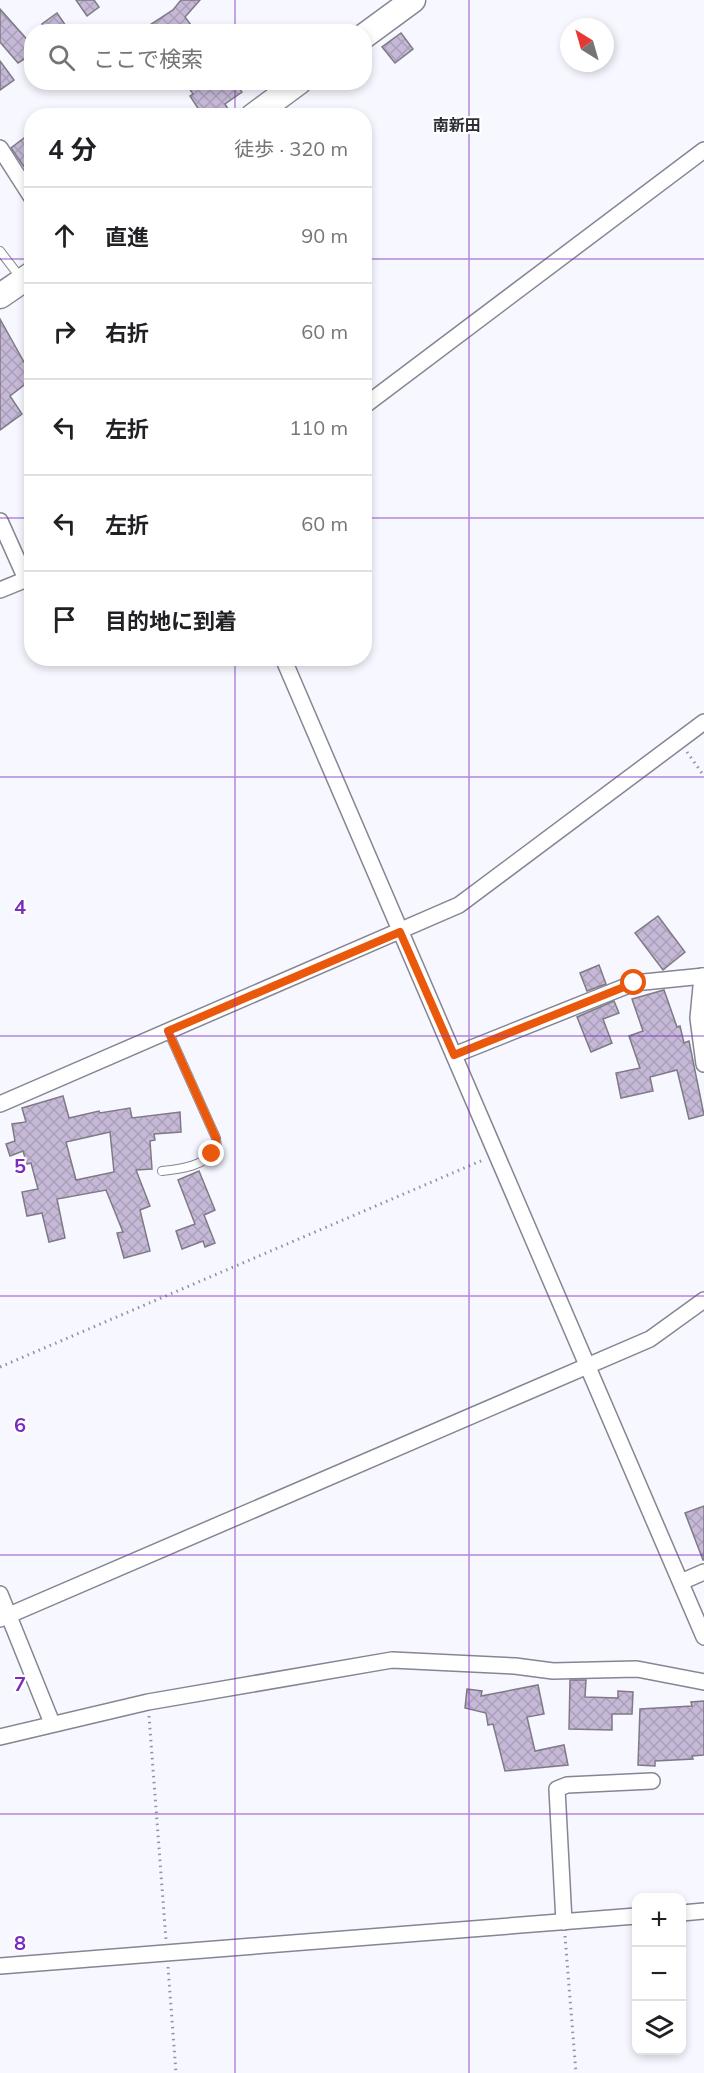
<!DOCTYPE html>
<html lang="ja">
<meta charset="utf-8">
<style>
:root{--surface:#fff;--page:#f2f2f2;--text:#202124;--muted:#757577;--line:#e0e0e0}
body{margin:0;font-family:Mulish,"Noto Sans JP",sans-serif;background:var(--page);color:var(--text)}
.controls{position:absolute;right:18px;bottom:18px;display:grid;overflow:hidden;border-radius:12px;box-shadow:0 3px 9px #0003}
.controls button{width:54px;height:54px;display:grid;place-items:center;padding:0;border:0;border-bottom:2px solid var(--line);background:var(--surface);color:var(--text);font:30px sans-serif}
.compass{position:absolute;left:560px;top:18px;width:54px;height:54px;border-radius:50%;background:var(--surface);box-shadow:0 3px 9px #0003;rotate:323deg}
.stop{position:absolute;width:18px;height:18px;margin:-14px;border:4px solid #ea580c;border-radius:50%;background:#fff}
.stop.end{background:#ea580c;border-color:#fff;box-shadow:0 2px 6px #0008}
.list{margin:0;padding:0;list-style:none}
h2{display:flex;justify-content:space-between;align-items:center;height:78px;margin:0;padding:0 24px;font-size:26px}
h2 small{font-size:20px;font-weight:400;color:var(--muted)}
.list li{display:grid;grid-template-columns:39px 1fr auto;gap:18px;align-items:center;box-sizing:border-box;height:96px;padding:0 24px;border-top:2px solid var(--line)}
.list b{display:block;font-size:22px;white-space:nowrap}
.list em{font-size:20px;font-style:normal;color:var(--muted)}
.icon{flex:none;width:33px;height:33px;fill:none;stroke:currentColor;stroke-width:2;stroke-linecap:round;stroke-linejoin:round}
.map{position:relative;flex:none;width:704px;height:2073px;overflow:hidden}
.search{position:absolute;background:var(--surface);box-shadow:0 3px 9px #0003;left:24px;top:24px;width:348px;height:66px;display:flex;align-items:center;gap:15px;box-sizing:border-box;padding:0 21px;border-radius:24px;color:var(--muted);font-size:22px}
.panel{position:absolute;background:var(--surface);box-shadow:0 3px 9px #0003;left:24px;top:108px;width:348px;height:558px;border-radius:24px}
.map>svg:first-child{display:block}
.building{fill:url(#building-cross-hatch);stroke:#7f7a84;stroke-width:1.5;fill-rule:evenodd}
.lines{fill:none;stroke-linecap:round;stroke-linejoin:round}
.service-casing{stroke:#848691;stroke-width:10}
.minor-casing{stroke:#848691;stroke-width:18}
.primary-casing{stroke:#848691;stroke-width:27}
.path{stroke:#93939a;stroke-width:3;stroke-dasharray:1.5 4.5;stroke-linecap:butt}
.service{stroke:#fff;stroke-width:8}
.minor{stroke:#fff;stroke-width:15}
.primary{stroke:#fff;stroke-width:24}
.route{stroke:#ea580c;stroke-width:8}
.grid{fill:none;stroke:#7b2cbf;stroke-width:1.5;stroke-opacity:0.55}
.labels{text-anchor:middle;stroke-width:4.5;stroke-linejoin:round;paint-order:stroke}
.neighbourhood-label{font-size:16px;font-weight:bold;fill:#2d2e37;stroke:#fff}
.grid-label{font-size:20px;text-anchor:middle;font-weight:bold;fill:#7b2cbf;stroke:#fff;stroke-width:4.5;stroke-linejoin:round;paint-order:stroke}
</style>
<div class="map">
<svg width="704" height="2073" viewBox="0 0 704 2073">
<defs>
<pattern id="building-cross-hatch" width="8" height="8" patternUnits="userSpaceOnUse" patternTransform="scale(1.5)"><rect width="8" height="8" fill="#c6b9d7"/><path d="M0 0l8 8M0 8l8-8" fill="none" stroke="#aa9fb9"/></pattern>
</defs>
<rect width="100%" height="100%" fill="#f6f7ff"/>
<g class="building">
<path d="M76 0H94L99 7 87 16Z"/>
<path d="M181 0H200L185 17 191 25 181 32H139L173 10Z"/>
<path d="M0 9 32 45V54L18 63 0 42Z"/>
<path d="M57 13 70 32H48L42 24Z"/>
<path d="M401 33 413 49 395 63 382 47Z"/>
<path d="M0 61 14 80 0 90Z"/>
<path d="M185 82H235L242 92 225 104 228 109 218 116H203L190 96 193 94Z"/>
<path d="M24 138 32 148V178L11 148Z"/>
<path d="M0 319 24 362 32 358V379L10 396 22 414 0 430Z"/>
<path d="M658 916 685 952 663 970 635 933Z"/>
<path d="M599 965 606 984 587 991 580 973Z"/>
<path d="M664 990 677 1027 680 1026 684 1043 689 1041 704 1115 689 1119 677 1070 650 1077 653 1091 621 1098 616 1073 640 1068 629 1036 643 1031 632 999Z"/>
<path d="M614 1001 619 1013 603 1019 612 1043 591 1052 577 1017Z"/>
<path d="M63 1096 69 1118 99 1111 100 1113 130 1108 132 1118 180 1112 181 1132 154 1134 155 1140 150 1141 152 1169 136 1170 150 1206 140 1210 150 1251 124 1258 117 1233 123 1232 106 1190 57 1199 65 1238 49 1242 42 1213 27 1216 22 1192 38 1189 31 1163 27 1164 23 1151 10 1156 6 1144 15 1141 12 1124 26 1122 22 1108ZM110 1132 114 1172 76 1180 66 1142Z"/>
<path d="M199 1171 215 1210 204 1215 215 1243 205 1247 203 1241 182 1249 176 1231 195 1224 178 1180Z"/>
<path d="M704 1506V1560H703L685 1513Z"/>
<path d="M570 1680H586L585 1697 618 1698V1691L633 1692 632 1714H612V1730L569 1729Z"/>
<path d="M538 1685 544 1714 527 1717 535 1751 564 1745 568 1765 505 1771 493 1724 488 1725 486 1713 465 1708 467 1689 482 1691 481 1696Z"/>
<path d="M704 1701V1755L692 1756 693 1759 655 1761V1766L638 1765 640 1709 692 1706 691 1702Z"/>
</g>
<g class="lines">
<defs>
<g id="service">
<path d="M0 251 20 277"/>
<path d="M162 1171C182 1169 205 1166 217 1148L216 1138 168 1031"/>
</g>
<g id="minor">
<path d="M0 148 32 198"/>
<path d="M364 406 704 150"/>
<path d="M0 521 26 579"/>
<path d="M0 590 32 577"/>
<path d="M283 658 704 1637"/>
<path d="M702 976 698 1018 704 1064"/>
<path d="M454 1055 634 983 704 976"/>
<path d="M0 1104 459 905 704 722"/>
<path d="M681 1582 704 1572"/>
<path d="M0 1594 52 1723"/>
<path d="M0 1619 650 1339 704 1300"/>
<path d="M0 1737 148 1702 392 1660 515 1666 553 1671 637 1669 704 1682"/>
<path d="M682 1913 704 1911"/>
<path d="M564 1922 557 1789 567 1785 652 1781"/>
<path d="M0 1966 636 1916"/>
</g>
<g id="primary">
<path d="M364 36 413 0"/>
<path d="M253 116 299 82"/>
<path d="M0 296 32 274"/>
</g>
</defs>
<use href="#service" class="service-casing"/>
<use href="#minor" class="minor-casing"/>
<use href="#primary" class="primary-casing"/>
<g class="path">
<path d="M687 752 704 776"/>
<path d="M0 1367 483 1160"/>
<path d="M149 1716 166 1940"/>
<path d="M565 1936 576 2073"/>
<path d="M168 1967 176 2073"/>
</g>
<use href="#service" class="service"/>
<use href="#minor" class="minor"/>
<use href="#primary" class="primary"/>
</g>
<g class="lines">
<path class="route" d="M212 1154 217 1148 216 1138 168 1031 400 932 454 1055 634 983"/>
</g>
<path class="grid" d="M235 0V32M469 0V2073M235 82V116M0 259H32M364 259H704M0 518H32M364 518H704M235 658V2073M0 777H704M0 1036H704M0 1296H704M0 1555H704M0 1814H704"/>
<g class="labels">
<g class="neighbourhood-label">
<text x="457" y="131">南新田</text>
</g>
</g>
<g class="grid-label">
<text x="20" y="914">4</text>
<text x="20" y="1173">5</text>
<text x="20" y="1432">6</text>
<text x="20" y="1691">7</text>
<text x="20" y="1950">8</text>
</g>
</svg>
<div class="controls">
<button>+</button>
<button>−</button>
<button><svg class="icon" aria-label="layers" viewBox="0 0 24 24"><path d="M12 4l9 5-9 5-9-5zM3 14l9 5 9-5"/></svg></button>
</div>
<svg class="compass" viewBox="-18 -18 36 36"><path d="M0-13l5 13h-10z" fill="#e53935"/><path d="M0 13l5-13h-10z" fill="#757577"/></svg>
<div class="stop" style="left:634px;top:983px"></div>
<div class="stop end" style="left:212px;top:1154px"></div>
<div class="search"><svg class="icon" aria-label="search" viewBox="0 0 24 24"><circle cx="10" cy="10" r="6"/><path d="M15 15l6 6"/></svg>ここで検索</div>
<section class="panel">
<h2>4 分<small>徒歩 · 320 m</small></h2>
<ul class="list">
<li><svg class="icon" aria-label="ahead" viewBox="0 0 24 24"><path d="M12 20V5M6 11l6-6 6 6"/></svg><div><b>直進</b></div><em>90 m</em></li>
<li><svg class="icon" aria-label="right" viewBox="0 0 24 24"><path d="M7 20v-9h11M14 6l5 5-5 5"/></svg><div><b>右折</b></div><em>60 m</em></li>
<li><svg class="icon" aria-label="left" viewBox="0 0 24 24"><path d="M17 20v-9H6M10 6l-5 5 5 5"/></svg><div><b>左折</b></div><em>110 m</em></li>
<li><svg class="icon" aria-label="left" viewBox="0 0 24 24"><path d="M17 20v-9H6M10 6l-5 5 5 5"/></svg><div><b>左折</b></div><em>60 m</em></li>
<li><svg class="icon" aria-label="arrive" viewBox="0 0 24 24"><path d="M6 21V4h12l-3 4 3 4H6"/></svg><div><b>目的地に到着</b></div></li>
</ul>
</section>
</div>
